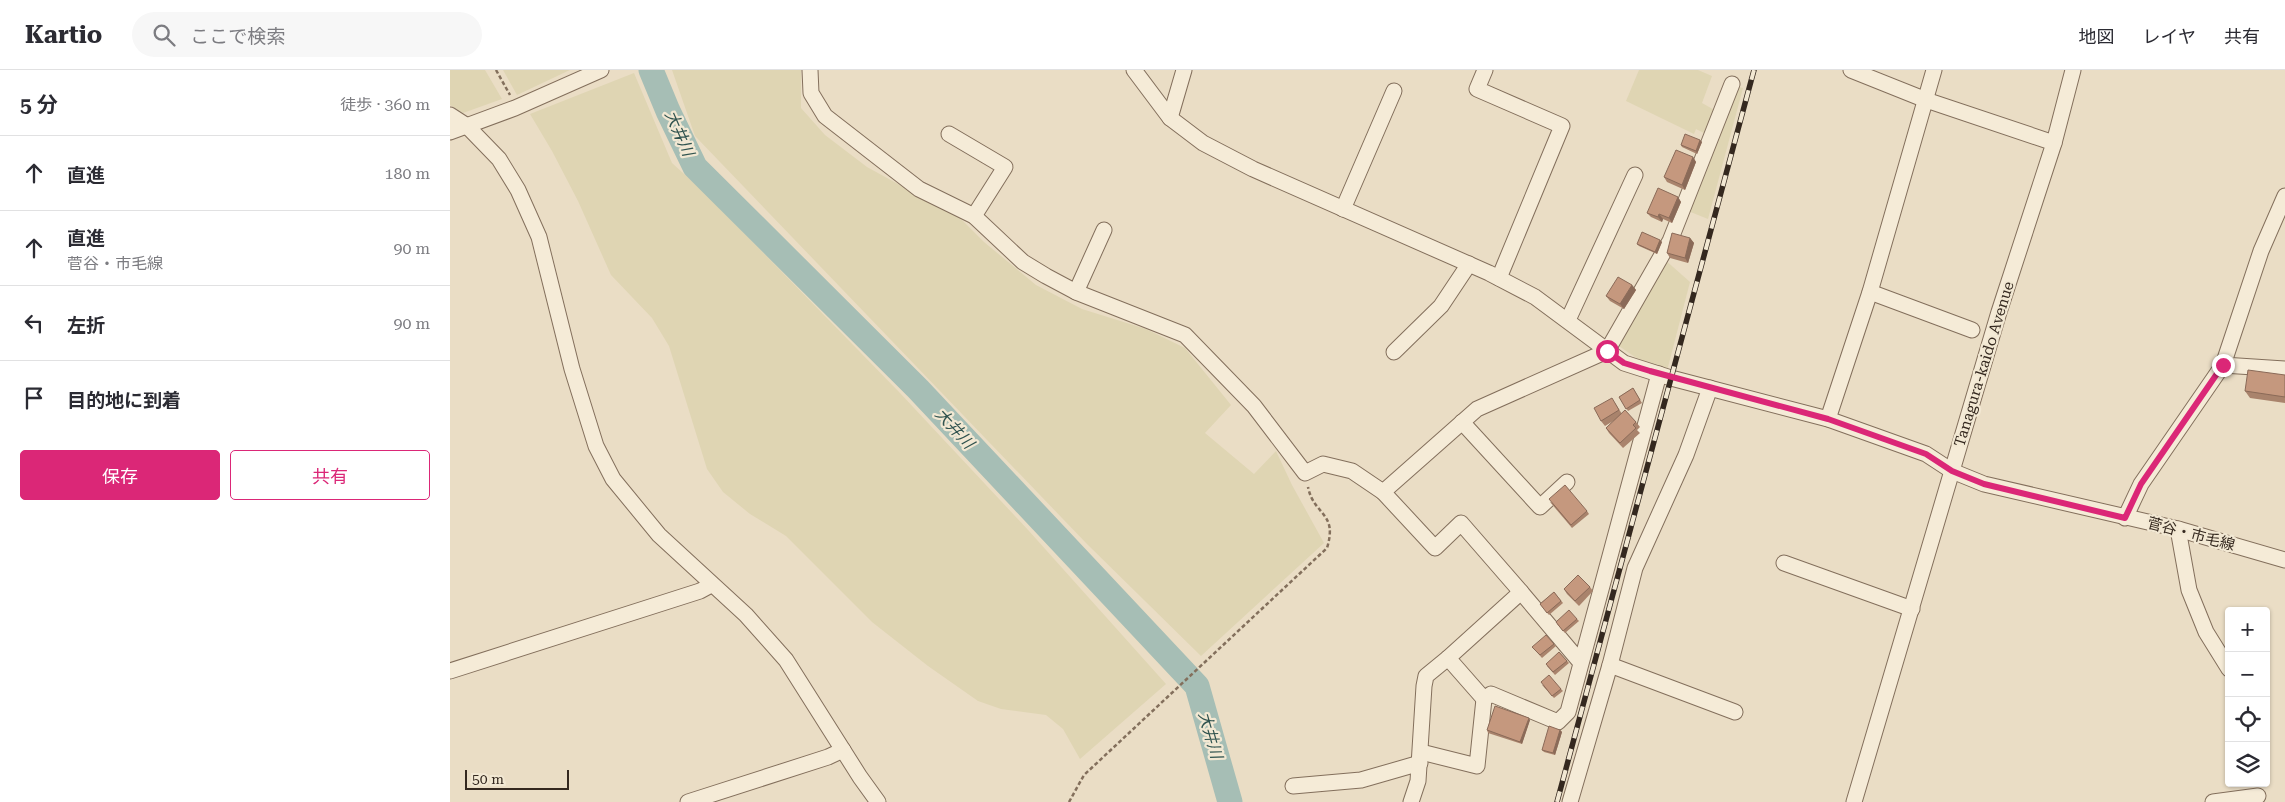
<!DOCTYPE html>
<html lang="ja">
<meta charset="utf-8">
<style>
:root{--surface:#fff;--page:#f7f7f7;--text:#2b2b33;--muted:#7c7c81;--line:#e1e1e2;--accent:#db2777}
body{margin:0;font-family:"Roboto Serif","Noto Sans JP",serif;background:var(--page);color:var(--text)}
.controls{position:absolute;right:15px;bottom:15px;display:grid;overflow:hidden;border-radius:5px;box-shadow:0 1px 4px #0004}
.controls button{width:45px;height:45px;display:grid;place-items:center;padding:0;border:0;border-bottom:1px solid var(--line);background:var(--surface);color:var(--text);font:25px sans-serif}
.scale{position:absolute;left:15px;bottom:12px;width:104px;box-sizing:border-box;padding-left:5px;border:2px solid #34281f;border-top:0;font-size:14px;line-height:18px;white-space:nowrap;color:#34281f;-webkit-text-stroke:4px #f2e8d3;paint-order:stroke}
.stop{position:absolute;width:15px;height:15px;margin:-11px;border:4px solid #db2777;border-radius:50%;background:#fff}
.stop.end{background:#db2777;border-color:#fff;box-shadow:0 1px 5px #0008}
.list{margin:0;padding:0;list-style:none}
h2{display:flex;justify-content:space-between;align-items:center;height:65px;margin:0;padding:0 20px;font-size:21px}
h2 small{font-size:16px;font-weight:400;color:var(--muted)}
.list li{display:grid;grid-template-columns:32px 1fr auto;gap:15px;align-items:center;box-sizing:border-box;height:75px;padding:0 20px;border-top:1px solid var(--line)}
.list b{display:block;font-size:19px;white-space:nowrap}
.list p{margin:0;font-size:16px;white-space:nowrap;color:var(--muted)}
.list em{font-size:16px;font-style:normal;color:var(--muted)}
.actions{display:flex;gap:10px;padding:15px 20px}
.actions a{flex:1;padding:11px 0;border:1px solid var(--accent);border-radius:5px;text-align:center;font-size:18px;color:var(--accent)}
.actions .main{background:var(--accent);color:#fff}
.icon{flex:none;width:28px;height:28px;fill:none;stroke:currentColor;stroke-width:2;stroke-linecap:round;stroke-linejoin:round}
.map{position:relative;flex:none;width:1835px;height:732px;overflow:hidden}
header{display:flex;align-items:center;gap:30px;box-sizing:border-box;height:70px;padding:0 25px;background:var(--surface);border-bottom:1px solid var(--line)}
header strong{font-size:24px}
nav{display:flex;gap:28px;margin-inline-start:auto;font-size:18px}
.search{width:350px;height:45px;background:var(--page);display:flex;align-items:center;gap:12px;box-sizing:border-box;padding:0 18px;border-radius:28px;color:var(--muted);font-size:19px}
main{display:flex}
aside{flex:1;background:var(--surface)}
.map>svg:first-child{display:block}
.farmland{fill:#dfd5b3}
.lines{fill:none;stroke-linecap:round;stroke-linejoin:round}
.river{stroke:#a6beb5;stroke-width:25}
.minor-casing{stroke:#836f5c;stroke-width:17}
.path{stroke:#836f5c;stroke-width:2.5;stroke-dasharray:4 2.5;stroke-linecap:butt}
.minor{stroke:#f5ebd7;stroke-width:15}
.rail-casing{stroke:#34281f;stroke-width:5.5}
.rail{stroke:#f2e8d3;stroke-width:4;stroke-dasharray:11;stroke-linecap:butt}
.wall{fill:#a9836c}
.shaded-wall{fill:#8a6a58}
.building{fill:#c5987e;stroke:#8a6a58}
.route{stroke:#db2777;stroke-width:6}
.labels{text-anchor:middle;stroke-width:4.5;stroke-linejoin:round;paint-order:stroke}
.street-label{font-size:15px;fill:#34281f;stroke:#f2e8d3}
.water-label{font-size:16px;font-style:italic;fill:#30534f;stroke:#f2e8d3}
</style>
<header>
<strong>Kartio</strong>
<div class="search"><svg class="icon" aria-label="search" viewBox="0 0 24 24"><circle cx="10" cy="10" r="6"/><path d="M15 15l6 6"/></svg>ここで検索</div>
<nav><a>地図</a><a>レイヤ</a><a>共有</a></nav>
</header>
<main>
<aside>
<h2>5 分<small>徒歩 · 360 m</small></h2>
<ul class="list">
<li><svg class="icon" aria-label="ahead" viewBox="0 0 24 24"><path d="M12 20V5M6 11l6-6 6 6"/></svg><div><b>直進</b></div><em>180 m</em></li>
<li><svg class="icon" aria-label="ahead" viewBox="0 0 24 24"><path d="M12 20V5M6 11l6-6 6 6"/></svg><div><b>直進</b><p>菅谷・市毛線</p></div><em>90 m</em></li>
<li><svg class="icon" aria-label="left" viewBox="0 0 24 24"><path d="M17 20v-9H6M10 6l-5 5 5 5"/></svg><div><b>左折</b></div><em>90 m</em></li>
<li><svg class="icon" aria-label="arrive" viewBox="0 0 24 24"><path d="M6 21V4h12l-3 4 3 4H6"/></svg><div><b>目的地に到着</b></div></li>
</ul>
<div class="actions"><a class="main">保存</a><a>共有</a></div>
</aside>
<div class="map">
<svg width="1835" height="732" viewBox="0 0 1835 732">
<rect width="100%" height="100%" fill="#eaddc5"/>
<g class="farmland">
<path d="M0 0H35L52 29 13 43 0 35Z"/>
<path d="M53 0H120L67 25Z"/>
<path d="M222 0H351V38L375 65 417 97 510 148 534 172 586 215 632 239 696 259 735 278 781 335 755 363 804 404 826 381 842 415 874 473 751 586 637 474 245 66Z"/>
<path d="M1189 0H1248L1262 6 1252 33 1268 42 1258 65 1246 59 1244 64 1176 31Z"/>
<path d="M184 3 222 93 255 123 450 323 579 461 716 614 630 689 613 659 596 645 551 639 528 631 478 596 422 552 336 466 300 444 273 422 257 399 219 276 202 248 161 205 128 131 102 81 80 44Z"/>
<path d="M1285 16 1293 18 1258 149 1238 141Z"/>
<path d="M1214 189 1240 212 1217 301 1185 287 1166 274Z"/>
</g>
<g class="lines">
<path class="river" d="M201 0 218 41 245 97 468 319 747 616 780 732"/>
<defs>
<g id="minor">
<path d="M360 0 361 23 375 46 469 119 524 146 573 192 596 206 626 222 735 265 804 336 855 403 873 394 902 401 933 422 1027 339 1157 281 1220 171 1282 14"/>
<path d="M684 0 720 48 753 73 803 99 1039 203 1085 227 1174 293 1221 308 1378 349 1476 384 1502 401 1534 414 1728 459 1835 490"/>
<path d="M1035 0 1027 19 1112 56 1049 208"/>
<path d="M1401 0 1476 30 1604 73"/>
<path d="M0 45 17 56 49 89 68 120 89 167 122 299 146 376 163 409 209 465 296 545 336 590 410 707 428 732"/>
<path d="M720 48 734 0"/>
<path d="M0 62 65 38 151 0"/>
<path d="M499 64 555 97 524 146"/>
<path d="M893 139 944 21"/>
<path d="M626 222 654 160"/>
<path d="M1420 222 1522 260"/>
<path d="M1118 250 1185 105"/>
<path d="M944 282 991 236 1019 194"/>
<path d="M1773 295 1811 181 1835 126"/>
<path d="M1378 349 1420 222 1484 0"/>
<path d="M1012 352 1090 437 1117 412"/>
<path d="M933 422 985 478 1011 453 1071 522"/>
<path d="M1675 448 1691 414 1773 295 1835 299"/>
<path d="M1728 459 1739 520 1756 562 1779 599"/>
<path d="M1334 493 1462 539"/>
<path d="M1131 593 1071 522 998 588 1034 629 1041 624 1108 652 1118 642 1209 304"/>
<path d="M1160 595 1285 642"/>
<path d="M0 601 250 521 261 515"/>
<path d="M971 682 1027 696 1034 629"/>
<path d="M843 716 911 710 970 693"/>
<path d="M238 732 378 687 393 680"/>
<path d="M961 732 968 711 974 616 976 606 998 588"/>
<path d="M1120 732 1160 595 1185 498 1236 385 1260 318"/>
<path d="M1404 732 1549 242 1604 73 1623 0"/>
<path d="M1763 732 1808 726"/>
</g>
</defs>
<use href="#minor" class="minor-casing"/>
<g class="path">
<path d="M46 0 60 25"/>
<path d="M619 732 634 705 877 478C888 442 864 446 858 417"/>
</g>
<use href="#minor" class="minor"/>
<defs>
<path id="rail" d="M1107 732 1304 0"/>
</defs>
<use href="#rail" class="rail-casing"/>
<use href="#rail" class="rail"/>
</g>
<g class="wall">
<path d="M1250 70 1252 72 1247 84 1232 77 1231 75Z"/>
<path d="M1243 87 1246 92 1235 120 1217 112 1214 107Z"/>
<path d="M1228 127 1231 132 1222 153 1213 149 1212 152 1201 147 1197 143Z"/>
<path d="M1240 168 1244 173 1238 193 1220 188 1217 183Z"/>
<path d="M1210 170 1212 172 1207 184 1189 176 1187 174Z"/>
<path d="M1182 215 1186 220 1174 239 1160 231 1156 226Z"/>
<path d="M1835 305V333L1800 328 1795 321Z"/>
<path d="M1183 318 1192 333 1178 341 1169 327Z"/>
<path d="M1165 333 1172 344 1186 352 1190 357 1187 360 1190 363 1173 378 1159 363 1156 358 1165 350 1155 356 1151 351Z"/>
<path d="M1100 432 1137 441 1139 444 1122 458Z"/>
<path d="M1140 517 1143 521 1129 536 1117 524 1114 519Z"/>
<path d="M1104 522 1113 533 1099 545 1090 534Z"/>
<path d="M1127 549 1129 551 1115 563 1107 554Z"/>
<path d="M1104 574 1106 576 1092 588 1084 579Z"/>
<path d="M1109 582 1119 593 1105 605 1097 596Z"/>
<path d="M1092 615 1111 619 1113 621 1104 628Z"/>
<path d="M1080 650 1072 674 1038 663 1037 660Z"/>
<path d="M1110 660 1112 662 1105 685 1094 682 1092 680Z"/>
</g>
<g class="shaded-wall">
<path d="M1250 70 1252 72 1247 84 1246 81Z"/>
<path d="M1243 87 1246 92 1235 120 1232 115Z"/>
<path d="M1228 127 1231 132 1222 153 1219 148Z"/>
<path d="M1209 144 1213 149 1212 152 1208 147Z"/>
<path d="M1240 168 1244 173 1238 193 1235 188Z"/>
<path d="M1210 170 1212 172 1207 184 1205 182Z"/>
<path d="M1182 215 1186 220 1174 239 1170 234Z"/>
<path d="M1079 648 1080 650 1072 674 1070 672Z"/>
<path d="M1110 660 1112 662 1105 685 1103 683Z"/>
</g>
<g class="building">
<path d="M1235 64 1250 70 1246 81 1231 75Z"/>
<path d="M1226 80 1243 87 1232 115 1214 107Z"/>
<path d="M1208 118 1228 127 1219 148 1209 144 1208 147 1197 143Z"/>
<path d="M1192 162 1210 170 1205 182 1187 174Z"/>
<path d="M1222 163 1240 168 1235 188 1217 183Z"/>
<path d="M1168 207 1182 215 1170 234 1156 226Z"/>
<path d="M1798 300 1835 305V327L1795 321Z"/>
<path d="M1183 318 1190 330 1176 339 1169 327Z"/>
<path d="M1162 328 1169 340 1151 351 1144 338Z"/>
<path d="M1175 340 1186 352 1183 355 1186 358 1170 373 1156 358Z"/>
<path d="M1115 415 1137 441 1121 455 1099 429Z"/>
<path d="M1128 505 1140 517 1125 531 1114 519Z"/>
<path d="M1104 522 1111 531 1097 543 1090 534Z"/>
<path d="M1119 540 1127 549 1113 561 1106 552Z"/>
<path d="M1096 565 1104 574 1090 585 1082 577Z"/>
<path d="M1109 582 1117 591 1103 602 1096 594Z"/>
<path d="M1099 605 1111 619 1102 626 1091 612Z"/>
<path d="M1045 636 1079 648 1070 672 1037 660Z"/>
<path d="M1099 656 1110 660 1103 683 1092 680Z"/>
</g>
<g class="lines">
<path class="route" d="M1157 281 1174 293 1200 301 1378 349 1476 384 1502 401 1534 414 1675 448 1691 414 1773 295"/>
</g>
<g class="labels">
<g class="street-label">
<text transform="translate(1534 294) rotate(-73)" y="5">Tanagura-kaido Avenue</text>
<text transform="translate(1741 464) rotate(15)" y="5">菅谷・市毛線</text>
</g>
<g class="water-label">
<text transform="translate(230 63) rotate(66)" y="6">大井川</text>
<text transform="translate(505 358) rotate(47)" y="6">大井川</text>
<text transform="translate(761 665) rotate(74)" y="6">大井川</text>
</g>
</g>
</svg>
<div class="controls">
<button>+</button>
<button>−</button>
<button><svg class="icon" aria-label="locate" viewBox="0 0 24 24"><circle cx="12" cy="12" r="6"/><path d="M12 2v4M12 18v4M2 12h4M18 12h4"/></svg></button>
<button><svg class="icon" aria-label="layers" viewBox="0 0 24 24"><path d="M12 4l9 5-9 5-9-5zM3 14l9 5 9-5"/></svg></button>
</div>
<div class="scale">50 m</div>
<div class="stop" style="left:1157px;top:281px"></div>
<div class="stop end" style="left:1773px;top:295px"></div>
</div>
</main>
